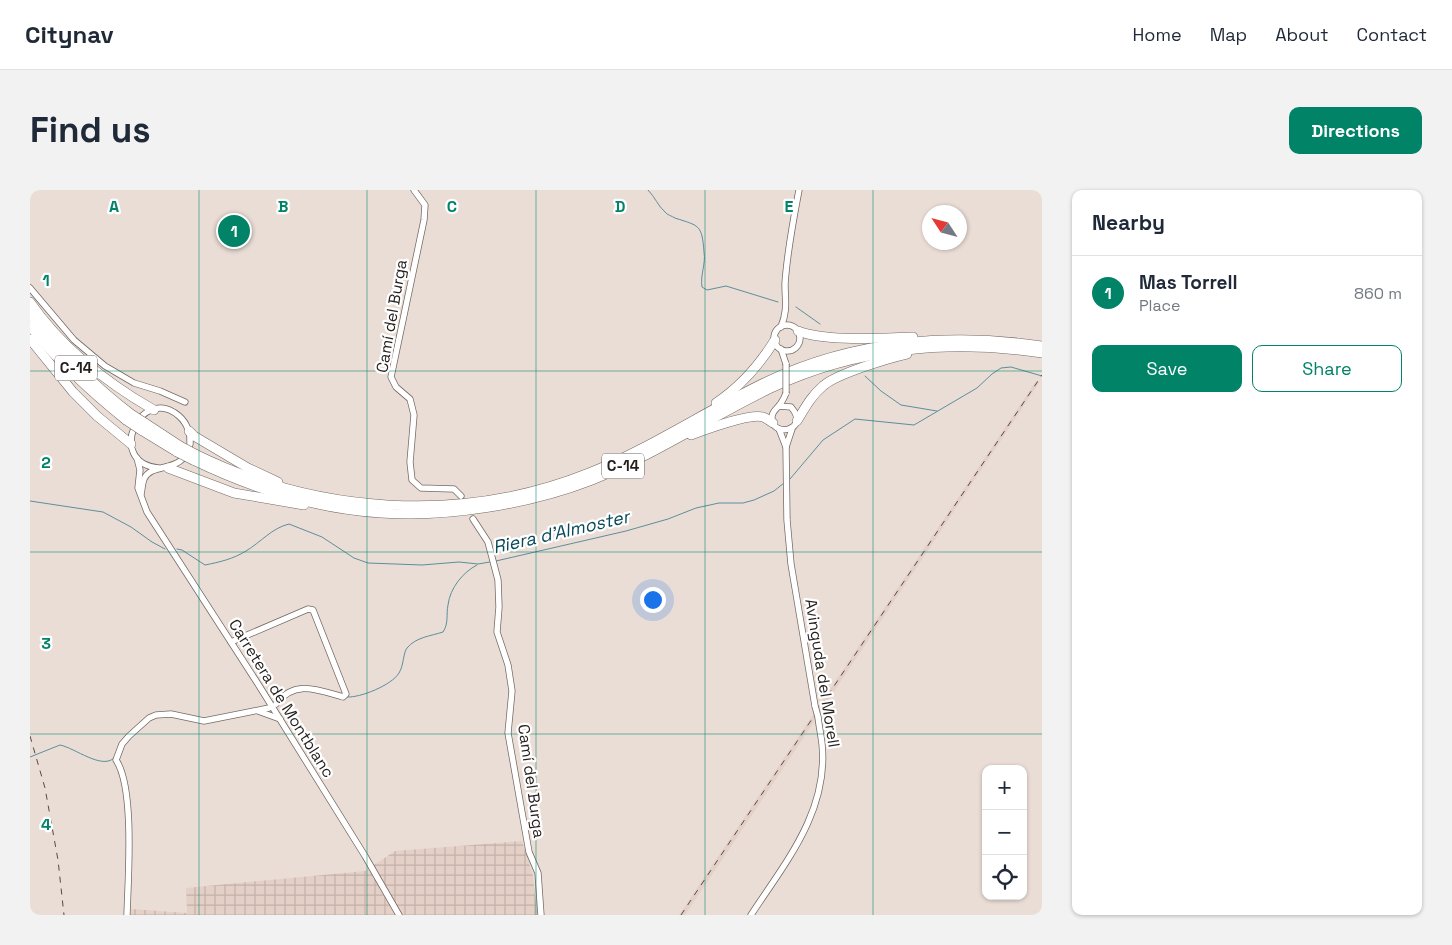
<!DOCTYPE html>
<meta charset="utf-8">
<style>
:root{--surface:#fff;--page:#f2f2f3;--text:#1f2937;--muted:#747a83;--line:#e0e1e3;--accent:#008366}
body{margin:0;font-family:"Space Grotesk",sans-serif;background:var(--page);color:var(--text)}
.controls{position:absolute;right:15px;bottom:15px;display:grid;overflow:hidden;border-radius:10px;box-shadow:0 1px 4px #0004}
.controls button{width:45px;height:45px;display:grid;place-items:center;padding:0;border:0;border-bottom:1px solid var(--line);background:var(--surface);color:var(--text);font:25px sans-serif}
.compass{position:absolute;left:892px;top:15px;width:45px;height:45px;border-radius:50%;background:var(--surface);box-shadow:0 1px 4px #0004;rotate:306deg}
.you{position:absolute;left:622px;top:409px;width:18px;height:18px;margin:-12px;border:4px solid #fff;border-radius:50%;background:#1a73e8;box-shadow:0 0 0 8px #1a73e833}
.badge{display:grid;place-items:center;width:32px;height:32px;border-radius:50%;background:var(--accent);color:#fff;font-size:16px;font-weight:700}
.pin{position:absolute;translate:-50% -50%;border:2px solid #fff;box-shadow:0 1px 5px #0006}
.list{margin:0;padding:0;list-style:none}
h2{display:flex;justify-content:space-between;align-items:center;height:65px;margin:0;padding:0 20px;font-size:21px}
h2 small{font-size:16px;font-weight:400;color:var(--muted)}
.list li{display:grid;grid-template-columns:32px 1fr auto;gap:15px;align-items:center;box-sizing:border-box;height:75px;padding:0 20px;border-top:1px solid var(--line)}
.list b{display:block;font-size:19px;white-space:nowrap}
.list p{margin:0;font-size:16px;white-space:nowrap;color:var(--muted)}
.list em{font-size:16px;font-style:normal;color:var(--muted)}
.actions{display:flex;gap:10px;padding:15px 20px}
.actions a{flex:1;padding:11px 0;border:1px solid var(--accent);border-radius:10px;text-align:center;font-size:18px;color:var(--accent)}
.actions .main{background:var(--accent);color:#fff}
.icon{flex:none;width:28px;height:28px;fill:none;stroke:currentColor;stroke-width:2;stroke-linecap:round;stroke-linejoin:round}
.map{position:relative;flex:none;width:1012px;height:725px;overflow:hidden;border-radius:10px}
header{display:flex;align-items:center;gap:30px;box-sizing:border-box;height:70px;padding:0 25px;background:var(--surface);border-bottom:1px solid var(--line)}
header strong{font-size:24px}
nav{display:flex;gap:28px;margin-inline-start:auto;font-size:18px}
.intro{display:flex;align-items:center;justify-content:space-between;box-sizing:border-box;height:120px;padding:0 30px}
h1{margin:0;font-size:35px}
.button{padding:12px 22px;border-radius:10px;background:var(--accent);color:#fff;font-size:18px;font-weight:700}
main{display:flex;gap:30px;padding:0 30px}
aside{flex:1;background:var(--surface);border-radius:10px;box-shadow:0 1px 4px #0004}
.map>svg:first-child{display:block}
.industrial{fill:url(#industrial-grid)}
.built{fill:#e4d0c7}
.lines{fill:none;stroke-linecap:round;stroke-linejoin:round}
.stream{stroke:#5d8e9c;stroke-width:1}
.minor-casing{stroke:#756964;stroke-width:7}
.highway-casing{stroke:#756964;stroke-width:10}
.minor{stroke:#fff;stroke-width:5.5}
.highway{stroke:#fff;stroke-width:9}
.rail{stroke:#514a47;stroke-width:1;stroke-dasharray:6 6;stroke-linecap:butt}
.minor-bridge-casing{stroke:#756964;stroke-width:7;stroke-linecap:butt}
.highway-bridge-casing{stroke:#756964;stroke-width:10;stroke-linecap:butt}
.minor-bridge{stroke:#fff;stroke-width:5.5}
.highway-bridge{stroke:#fff;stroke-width:9}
.grid{fill:none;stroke:#008366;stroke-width:1;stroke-opacity:0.55}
.labels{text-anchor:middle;stroke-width:4.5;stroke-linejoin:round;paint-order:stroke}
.shield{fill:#fff;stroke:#666261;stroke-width:1}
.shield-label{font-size:15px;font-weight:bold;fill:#241f1d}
.street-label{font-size:16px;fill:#241f1d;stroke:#fff}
.water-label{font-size:18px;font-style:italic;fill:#084a59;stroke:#fff}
.grid-label{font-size:16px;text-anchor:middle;font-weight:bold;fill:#008366;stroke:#fff;stroke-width:4.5;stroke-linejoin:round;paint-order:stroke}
</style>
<header>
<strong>Citynav</strong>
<nav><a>Home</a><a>Map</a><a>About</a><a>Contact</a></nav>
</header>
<div class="intro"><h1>Find us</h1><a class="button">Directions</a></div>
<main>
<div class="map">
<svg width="1012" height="725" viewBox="0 0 1012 725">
<defs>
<pattern id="industrial-grid" width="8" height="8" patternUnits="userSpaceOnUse" patternTransform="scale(1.25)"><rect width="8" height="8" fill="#e4d0c7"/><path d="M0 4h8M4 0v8" fill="none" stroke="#c3b2aa"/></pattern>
</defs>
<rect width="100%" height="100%" fill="#eaddd6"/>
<path class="industrial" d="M492 651 503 686 507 725H100L101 719 157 723 156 698 335 681 365 661Z"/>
<path class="built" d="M1006 191 1009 193 726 619 655 725H649Z"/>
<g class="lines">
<g class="stream">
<path d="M618 0C625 7 628 16 635 22 637 25 642 26 645 28 669 36 672 34 674 62 676 74 670 85 672 97L677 100 696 96 748 112"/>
<path d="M766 117 790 134"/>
<path d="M835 186 851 201 871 215 907 221"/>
<path d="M760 289 793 250 825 229 884 235 947 198 962 184 971 178 981 177 1012 186"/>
<path d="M0 311 73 322 101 337 122 352 135 359"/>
<path d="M147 359 152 360 175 375C190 372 203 369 216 361 231 352 242 338 259 334L292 347 324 368 338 373 392 375 429 372 448 374 460 372"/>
<path d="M466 371 596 341 638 329 666 318 689 313H713L724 310 744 301 754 293"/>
<path d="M317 507C330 508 362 495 369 483 374 475 373 463 377 458 386 447 401 446 413 442 419 433 416 424 418 415 420 398 433 382 447 375"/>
<path d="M0 567 30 555C45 558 72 580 84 568"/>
</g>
<defs>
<g id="minor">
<path d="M384 0 395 15 394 30 361 187 366 197 380 209 384 225 380 272 382 290 391 298 424 299 431 306"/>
<path d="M0 98 44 150 75 176 104 193 130 201 155 212"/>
<circle cx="757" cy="148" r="13"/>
<path d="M751 137C758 119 755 111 755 94 757 63 763 31 769 0"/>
<path d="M751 159 756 174"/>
<path d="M750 216 761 217C782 241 739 249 742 226 743 220 748 218 751 213 753 210 755 206 756 203"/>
<path d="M749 239 756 257"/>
<path d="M762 239 756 257 757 330 761 374 785 516"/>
<path d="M107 268 110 280 108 298 117 322 228 494 335 666 369 725"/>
<path d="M111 304C112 300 112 294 114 289 122 271 154 285 160 254 161 244 157 233 149 226 111 193 74 273 129 278"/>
<path d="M443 329 458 352 468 390 469 417 467 442 478 475 482 501 478 543 499 662 508 683 511 725"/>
<path d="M201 452 278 419 283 420 316 504 313 507C288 500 265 489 246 514"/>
<path d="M228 521 250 529"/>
<path d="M97 725C98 689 105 598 86 570L92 554 99 546 119 528 126 525 141 524 174 531 239 518"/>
<path d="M721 725C755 673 799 621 792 554 791 545 789 536 788 527"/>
</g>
<g id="highway">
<path d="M0 112C32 158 75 192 124 220"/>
<path d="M0 124C30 162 62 194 101 224"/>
<path d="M0 136C28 172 61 202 96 230"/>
<path d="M768 141C797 152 851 148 883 147"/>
<path d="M0 149 43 202 67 226 101 254"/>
<path d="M686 213C710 197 730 174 745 150"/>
<path d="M767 231C775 218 781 206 793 196 806 184 859 168 877 164"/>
<path d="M115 233 150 256"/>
<path d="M111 240 147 262"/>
<path d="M159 241 164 246 218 278 248 292"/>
<path d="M661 245C674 240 720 223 733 227 736 228 740 231 743 233"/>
<path d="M165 264C287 324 432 334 559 283 621 258 677 220 738 191 823 151 919 142 1012 156"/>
<path d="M163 270C221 298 286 319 351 323 417 328 500 314 562 290 624 265 681 227 741 198 826 158 920 149 1012 163"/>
<path d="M138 278 204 303 274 315"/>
</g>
</defs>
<use href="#minor" class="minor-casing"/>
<use href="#highway" class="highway-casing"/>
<use href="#minor" class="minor"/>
<use href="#highway" class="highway"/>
<g class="rail">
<path d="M0 546 15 598 28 670 34 725"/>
<path d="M651 725 1012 185"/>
</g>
<defs>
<g id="minor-bridge">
<path d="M756 174V203"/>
<path d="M785 516 788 527"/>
</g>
<g id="highway-bridge">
<path d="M101 224 115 233"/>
<path d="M96 230 111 240"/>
<path d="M150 256 165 264"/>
<path d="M147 262 163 270"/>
</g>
</defs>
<use href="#minor-bridge" class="minor-bridge-casing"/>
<use href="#highway-bridge" class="highway-bridge-casing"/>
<use href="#minor-bridge" class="minor-bridge"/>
<use href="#highway-bridge" class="highway-bridge"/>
</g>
<path class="grid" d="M169 0V725M337 0V725M506 0V725M675 0V725M843 0V725M0 181H1012M0 362H1012M0 544H1012"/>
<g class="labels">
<g class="shield">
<rect x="25" y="165.5" width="42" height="25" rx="4"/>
<rect x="572" y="263.5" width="42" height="25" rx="4"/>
</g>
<g class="shield-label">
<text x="46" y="183">C-14</text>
<text x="593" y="281">C-14</text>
</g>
<g class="street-label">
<text transform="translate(361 126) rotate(-80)" y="6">Camí del Burga</text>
<text transform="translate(793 483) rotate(81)" y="6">Avinguda del Morell</text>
<text transform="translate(252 508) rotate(58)" y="6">Carretera de Montblanc</text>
<text transform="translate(502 591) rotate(82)" y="6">Camí del Burga</text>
</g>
<g class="water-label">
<text transform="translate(531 342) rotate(-13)" y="6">Riera d'Almoster</text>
</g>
</g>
<g class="grid-label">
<text x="84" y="22">A</text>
<text x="253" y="22">B</text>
<text x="422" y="22">C</text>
<text x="590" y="22">D</text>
<text x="759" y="22">E</text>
<text x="16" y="96">1</text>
<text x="16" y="278">2</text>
<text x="16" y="459">3</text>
<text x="16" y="640">4</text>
</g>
</svg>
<div class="controls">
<button>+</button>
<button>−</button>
<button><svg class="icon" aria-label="locate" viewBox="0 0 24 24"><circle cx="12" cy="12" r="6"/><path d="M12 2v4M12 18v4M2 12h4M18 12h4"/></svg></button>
</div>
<svg class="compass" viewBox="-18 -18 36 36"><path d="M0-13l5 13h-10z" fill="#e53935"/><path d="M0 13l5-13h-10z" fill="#747a83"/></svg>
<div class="you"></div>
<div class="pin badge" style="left:204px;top:41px">1</div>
</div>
<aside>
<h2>Nearby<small></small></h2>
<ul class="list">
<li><span class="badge">1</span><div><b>Mas Torrell</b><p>Place</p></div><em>860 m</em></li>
</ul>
<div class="actions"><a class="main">Save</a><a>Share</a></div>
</aside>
</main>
